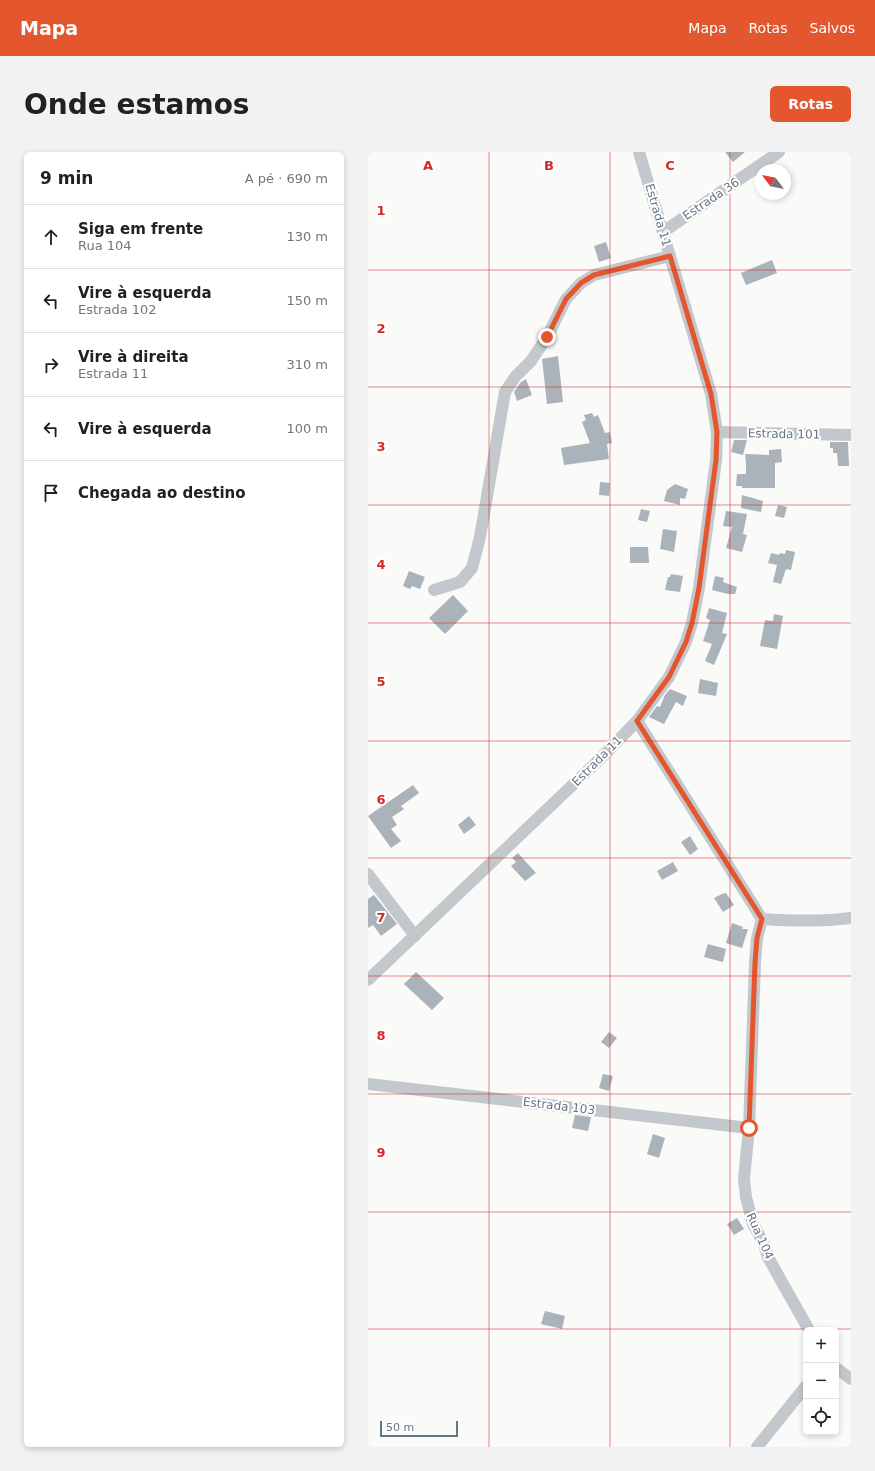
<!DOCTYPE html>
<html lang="pt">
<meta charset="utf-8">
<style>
:root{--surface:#fff;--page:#f2f2f2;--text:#202124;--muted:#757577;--line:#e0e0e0;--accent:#e4572e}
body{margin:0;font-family:"DejaVu Sans",sans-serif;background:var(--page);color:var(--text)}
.controls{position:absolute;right:12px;bottom:12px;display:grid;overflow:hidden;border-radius:6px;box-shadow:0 2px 6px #0003}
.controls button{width:36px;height:36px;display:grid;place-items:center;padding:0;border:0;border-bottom:1px solid var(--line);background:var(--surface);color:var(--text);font:20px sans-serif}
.compass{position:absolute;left:387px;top:12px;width:36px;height:36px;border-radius:50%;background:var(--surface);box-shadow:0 2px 6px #0003;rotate:302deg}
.scale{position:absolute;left:12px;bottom:10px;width:78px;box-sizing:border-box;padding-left:4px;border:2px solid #657683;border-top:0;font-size:11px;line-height:14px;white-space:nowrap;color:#657683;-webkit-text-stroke:3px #fff;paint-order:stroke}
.stop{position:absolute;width:12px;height:12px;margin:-9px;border:3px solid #e4572e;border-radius:50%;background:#fff}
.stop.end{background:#e4572e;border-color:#fff;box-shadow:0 1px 4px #0008}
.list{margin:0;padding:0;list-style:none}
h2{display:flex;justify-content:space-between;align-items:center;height:52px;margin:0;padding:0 16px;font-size:17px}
h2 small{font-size:13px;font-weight:400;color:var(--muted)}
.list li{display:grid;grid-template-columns:26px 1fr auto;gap:12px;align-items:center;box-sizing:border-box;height:64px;padding:0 16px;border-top:1px solid var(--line)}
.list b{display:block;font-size:15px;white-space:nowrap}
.list p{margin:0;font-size:13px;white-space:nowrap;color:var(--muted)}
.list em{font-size:13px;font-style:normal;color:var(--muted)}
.icon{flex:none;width:22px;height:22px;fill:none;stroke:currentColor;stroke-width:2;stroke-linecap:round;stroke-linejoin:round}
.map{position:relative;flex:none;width:483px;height:1295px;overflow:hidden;border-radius:6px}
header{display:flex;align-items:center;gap:24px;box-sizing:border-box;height:56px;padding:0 20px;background:var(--accent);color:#fff}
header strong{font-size:19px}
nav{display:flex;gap:22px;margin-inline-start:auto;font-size:14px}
.intro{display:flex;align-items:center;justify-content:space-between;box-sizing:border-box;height:96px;padding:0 24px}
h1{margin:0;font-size:28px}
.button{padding:10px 18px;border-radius:6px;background:var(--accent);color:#fff;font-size:14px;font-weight:700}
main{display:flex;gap:24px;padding:0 24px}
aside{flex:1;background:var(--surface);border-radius:6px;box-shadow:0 2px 6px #0003}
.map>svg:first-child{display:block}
.building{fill:#aab3b9}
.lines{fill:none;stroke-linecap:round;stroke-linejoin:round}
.minor{stroke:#c3c8cc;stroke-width:12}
.route{stroke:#e4572e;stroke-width:5}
.grid{fill:none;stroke:#d62828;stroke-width:1;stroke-opacity:0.55}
.labels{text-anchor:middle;stroke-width:4;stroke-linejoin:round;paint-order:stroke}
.street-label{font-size:12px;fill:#657683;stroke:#fff}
.grid-label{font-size:13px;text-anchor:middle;font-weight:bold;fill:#d62828;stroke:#fff;stroke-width:4;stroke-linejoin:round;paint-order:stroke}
</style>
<header>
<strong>Mapa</strong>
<nav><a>Mapa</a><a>Rotas</a><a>Salvos</a></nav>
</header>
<div class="intro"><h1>Onde estamos</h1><a class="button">Rotas</a></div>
<main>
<aside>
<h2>9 min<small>A pé · 690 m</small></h2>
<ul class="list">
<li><svg class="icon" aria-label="ahead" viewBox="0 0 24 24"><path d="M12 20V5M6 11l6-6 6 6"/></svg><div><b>Siga em frente</b><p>Rua 104</p></div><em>130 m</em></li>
<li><svg class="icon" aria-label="left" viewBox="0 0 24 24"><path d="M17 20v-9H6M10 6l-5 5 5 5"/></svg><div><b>Vire à esquerda</b><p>Estrada 102</p></div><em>150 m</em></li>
<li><svg class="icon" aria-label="right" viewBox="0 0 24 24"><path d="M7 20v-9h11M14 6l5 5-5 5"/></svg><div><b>Vire à direita</b><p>Estrada 11</p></div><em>310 m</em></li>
<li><svg class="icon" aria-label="left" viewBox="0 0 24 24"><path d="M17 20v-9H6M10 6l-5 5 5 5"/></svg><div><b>Vire à esquerda</b></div><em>100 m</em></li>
<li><svg class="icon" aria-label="arrive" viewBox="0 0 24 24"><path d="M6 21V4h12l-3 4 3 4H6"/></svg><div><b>Chegada ao destino</b></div></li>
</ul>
</aside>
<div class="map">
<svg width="483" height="1295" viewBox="0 0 483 1295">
<rect width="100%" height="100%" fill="#fafaf8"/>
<g class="building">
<path d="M357 0H377L365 10Z"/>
<path d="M238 90 243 106 231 110 226 94Z"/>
<path d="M404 108 409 121 378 133 373 121Z"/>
<path d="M190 204 195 250 179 252 174 207Z"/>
<path d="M158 227 164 243 149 249 146 240 153 230Z"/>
<path d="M224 261 226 265 230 263 237 281 242 280 244 291 239 292 241 307 196 313 193 296 222 291 214 270 218 268 216 263Z"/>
<path d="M366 288H379L375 303 363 300Z"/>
<path d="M462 290H480L481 314H470L469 301H465V296H462Z"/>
<path d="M413 297 414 310 407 311V336H374V334H368L369 322H378V311L377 302 401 303V298Z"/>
<path d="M232 330 242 331 241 344 231 343Z"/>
<path d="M307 332 320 337 317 347 312 346V353L296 349 299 338Z"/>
<path d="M374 343 395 349 393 360 373 356Z"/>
<path d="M410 353 419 355 416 366 407 364Z"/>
<path d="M273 357 282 359 279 370 270 368Z"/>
<path d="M358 359 379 362 375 382 379 383 374 400 358 396 364 375 355 374Z"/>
<path d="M295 377 309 379 306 400 292 397Z"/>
<path d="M262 395H280L281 411H262Z"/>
<path d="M418 398 427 400 423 418 418 417 413 432 405 430 409 413 400 411 403 401 411 403 412 401 417 402Z"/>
<path d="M41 419 57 425 52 437 44 434 42 437 35 434Z"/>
<path d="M303 422 315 424 312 440 297 438 300 425H302Z"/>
<path d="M347 424 356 426 355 430 369 435 367 442H360L344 438Z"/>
<path d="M85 443 100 459 77 482 61 466Z"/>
<path d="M341 456 359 461 354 481 359 482 346 513 337 509 344 492 335 489 342 468 338 466Z"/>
<path d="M406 462 415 464 409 497 392 494 397 468 405 469Z"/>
<path d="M332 527 350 531 348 544 330 541Z"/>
<path d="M302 537 319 544 315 554 308 550 296 572 281 565 289 554 292 555 297 543Z"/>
<path d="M45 633 51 641 33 654 36 657 24 665 29 673 23 677 33 689 23 696 0 664Z"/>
<path d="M101 664 108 673 96 682 90 673Z"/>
<path d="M322 684 330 697 322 703 313 690Z"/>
<path d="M150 701 168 721 157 729 143 714 148 710 144 706Z"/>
<path d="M305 710 310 719 294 728 289 719Z"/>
<path d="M358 741 366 753 355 760 346 746 354 742Z"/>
<path d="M6 743 29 772 13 784 5 773 0 776V747Z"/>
<path d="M364 771 375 775 374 777H380L374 796 358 791Z"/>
<path d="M340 792 358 797 355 810 336 805Z"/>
<path d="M48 820 76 846 64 858 36 832Z"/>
<path d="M241 880 249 886 241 896 233 890Z"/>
<path d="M235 922 245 924 241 939 231 936Z"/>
<path d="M207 963 223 965 220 979 204 976Z"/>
<path d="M285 982 297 986 291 1006 279 1002Z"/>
<path d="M369 1066 376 1077 366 1083 359 1072Z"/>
<path d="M177 1159 197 1164 194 1177 173 1172Z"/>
</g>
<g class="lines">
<g class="minor">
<path d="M295 80 411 0"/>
<path d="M349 280 483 283"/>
<path d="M66 438 92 430 104 416 112 385 137 240 147 225 163 209 179 185 198 147 213 131 226 123 302 104"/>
<path d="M269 569 394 767"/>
<path d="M0 722 47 784"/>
<path d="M394 767 389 786 387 811 381 976 376 1027 378 1045 385 1072 395 1090 400 1105 411 1125 441 1178"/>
<path d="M394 767C424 769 453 770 483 766"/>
<path d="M0 828 234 605 269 569 301 525 318 490 324 471 331 436 348 308 349 280 343 242 271 0"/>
<path d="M0 932 381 976"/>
<path d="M468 1216 483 1227"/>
<path d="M389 1295 438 1234"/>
</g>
</g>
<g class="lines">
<path class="route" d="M179 185 198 147 213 131 226 123 302 104 343 242 349 280 348 308 331 436 324 471 318 490 301 525 269 569 394 767 389 786 387 811 381 976"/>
</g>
<path class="grid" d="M121 0V1295M242 0V1295M362 0V1295M0 118H483M0 235H483M0 353H483M0 471H483M0 589H483M0 706H483M0 824H483M0 942H483M0 1060H483M0 1177H483"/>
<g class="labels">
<g class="street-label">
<text transform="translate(343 47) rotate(-34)" y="4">Estrada 36</text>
<text transform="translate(290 63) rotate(74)" y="4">Estrada 11</text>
<text transform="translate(416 282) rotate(1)" y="4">Estrada 101</text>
<text transform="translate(229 609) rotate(-45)" y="4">Estrada 11</text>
<text transform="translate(191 954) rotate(7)" y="4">Estrada 103</text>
<text transform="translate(392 1084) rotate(66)" y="4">Rua 104</text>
</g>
</g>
<g class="grid-label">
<text x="60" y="18">A</text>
<text x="181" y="18">B</text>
<text x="302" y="18">C</text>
<text x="13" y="63">1</text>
<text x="13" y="181">2</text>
<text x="13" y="299">3</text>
<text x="13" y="417">4</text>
<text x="13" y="534">5</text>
<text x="13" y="652">6</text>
<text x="13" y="770">7</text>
<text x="13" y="888">8</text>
<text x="13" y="1005">9</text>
</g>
</svg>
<div class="controls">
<button>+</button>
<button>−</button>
<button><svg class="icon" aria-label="locate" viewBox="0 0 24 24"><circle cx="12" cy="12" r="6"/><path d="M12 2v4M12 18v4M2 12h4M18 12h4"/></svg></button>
</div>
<svg class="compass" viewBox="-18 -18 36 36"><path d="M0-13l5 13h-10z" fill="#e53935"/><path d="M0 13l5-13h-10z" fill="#757577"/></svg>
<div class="scale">50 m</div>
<div class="stop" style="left:381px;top:976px"></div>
<div class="stop end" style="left:179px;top:185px"></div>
</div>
</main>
